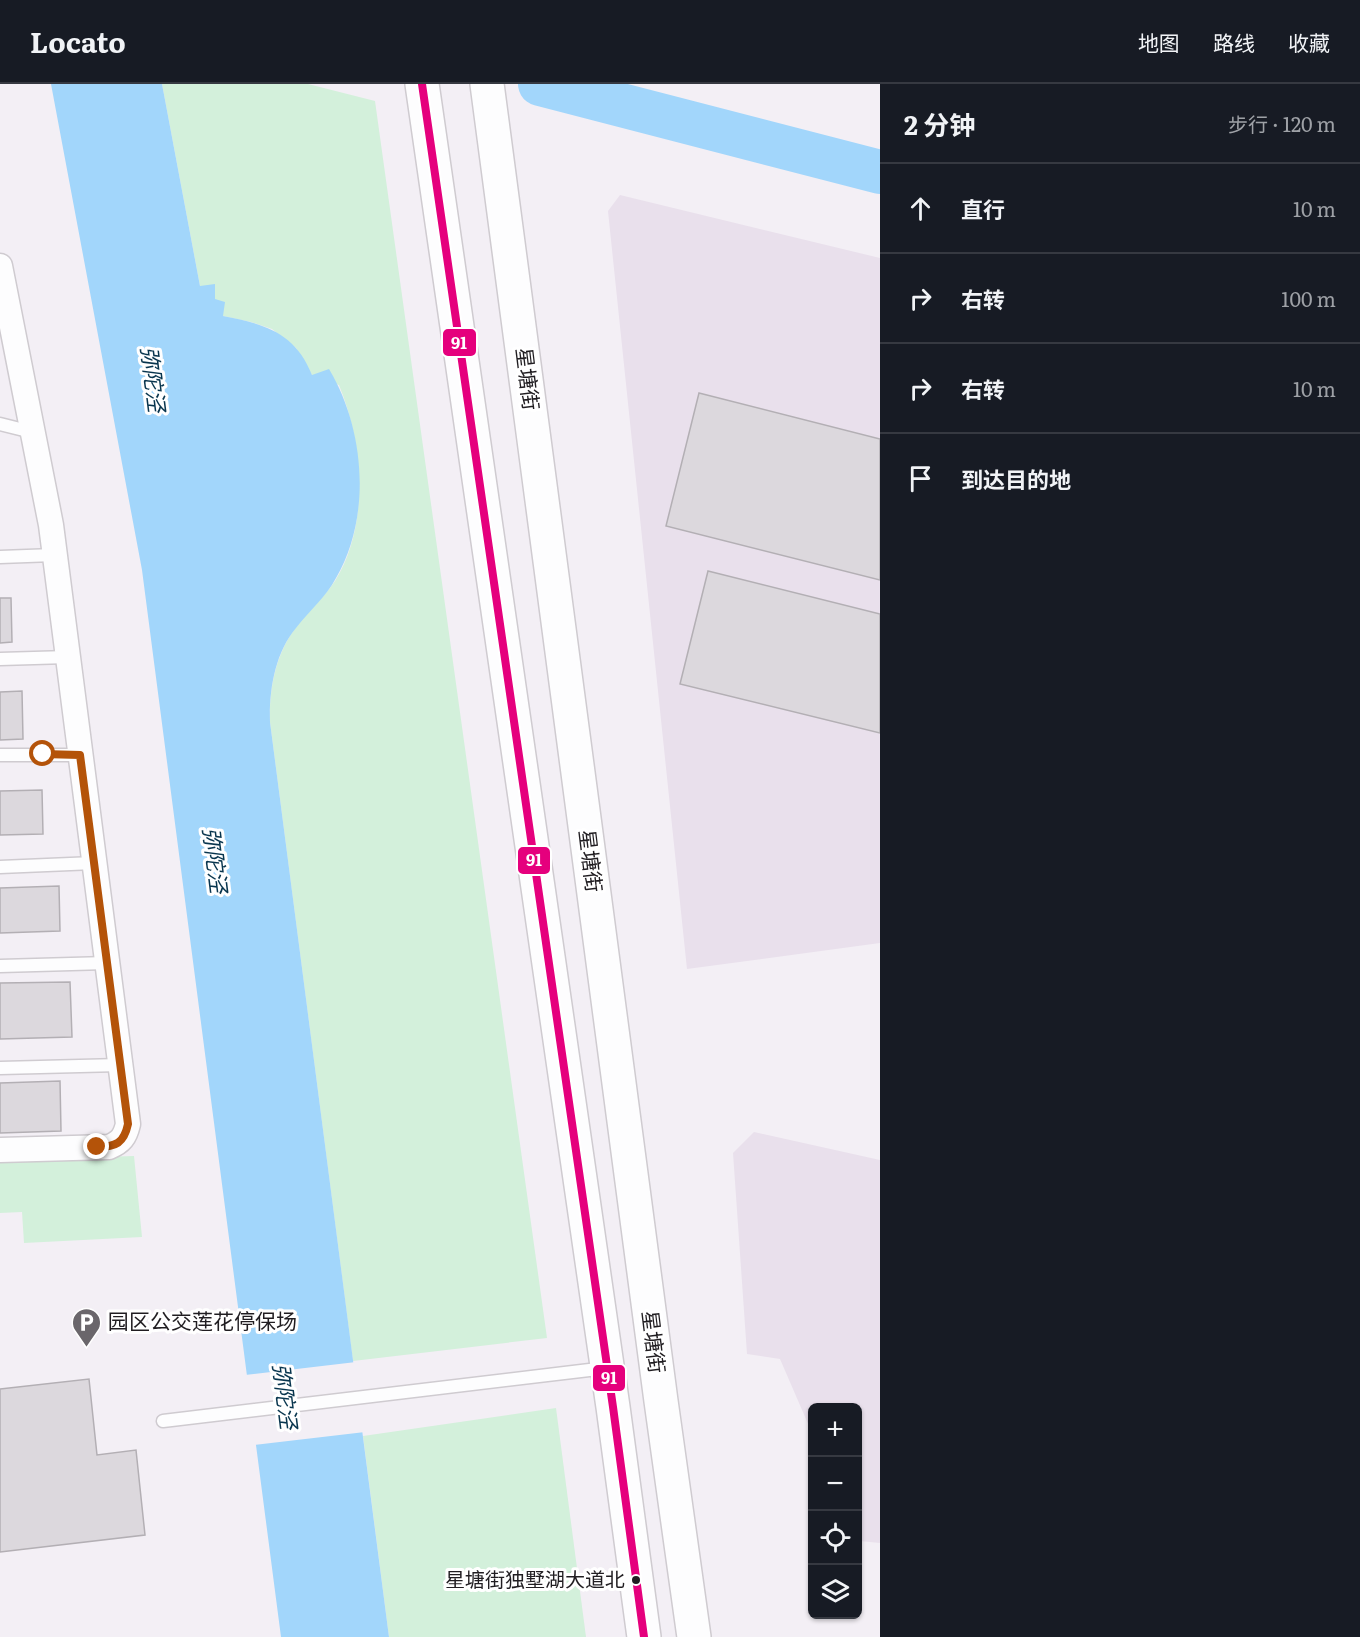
<!DOCTYPE html>
<html lang="zh">
<meta charset="utf-8">
<style>
:root{--surface:#171b24;--page:#20242c;--text:#f1f3f6;--muted:#9ea1a6;--line:#363941}
body{margin:0;font-family:Literata,"Noto Sans SC",serif;background:var(--page);color:var(--text)}
.controls{position:absolute;right:18px;bottom:18px;display:grid;overflow:hidden;border-radius:9px;box-shadow:0 2px 4px #0004}
.controls button{width:54px;height:54px;display:grid;place-items:center;padding:0;border:0;border-bottom:2px solid var(--line);background:var(--surface);color:var(--text);font:30px sans-serif}
.stop{position:absolute;width:18px;height:18px;margin:-14px;border:4px solid #b45309;border-radius:50%;background:#fff}
.stop.end{background:#b45309;border-color:#fff;box-shadow:0 2px 6px #0008}
.list{margin:0;padding:0;list-style:none}
h2{display:flex;justify-content:space-between;align-items:center;height:78px;margin:0;padding:0 24px;font-size:26px}
h2 small{font-size:20px;font-weight:400;color:var(--muted)}
.list li{display:grid;grid-template-columns:39px 1fr auto;gap:18px;align-items:center;box-sizing:border-box;height:90px;padding:0 24px;border-top:2px solid var(--line)}
.list b{display:block;font-size:22px;white-space:nowrap}
.list em{font-size:20px;font-style:normal;color:var(--muted)}
.icon{flex:none;width:33px;height:33px;fill:none;stroke:currentColor;stroke-width:2;stroke-linecap:round;stroke-linejoin:round}
.map{position:relative;flex:none;width:880px;height:1553px;overflow:hidden}
header{display:flex;align-items:center;gap:36px;box-sizing:border-box;height:84px;padding:0 30px;background:var(--surface);border-bottom:2px solid var(--line)}
header strong{font-size:28px}
nav{display:flex;gap:33px;margin-inline-start:auto;font-size:21px}
main{display:flex}
aside{flex:1;background:var(--surface)}
.map>svg:first-child{display:block}
.built{fill:#e9e0ec}
.green{fill:#d3f0db}
.water{fill:#a2d6fb}
.pier{fill:#f3eff5}
.lines{fill:none;stroke-linecap:round;stroke-linejoin:round}
.river{stroke:#a2d6fb;stroke-width:44}
.building{fill:#dcd8dd;stroke:#b3afb4;stroke-width:1.5}
.lane-casing{stroke:#cfcbd0;stroke-width:15}
.street-casing{stroke:#cfcbd0;stroke-width:27}
.primary-casing{stroke:#cfcbd0;stroke-width:36}
.lane{stroke:#fdfdfe;stroke-width:12}
.street{stroke:#fdfdfe;stroke-width:24}
.primary{stroke:#fdfdfe;stroke-width:33}
.bus-1-casing{stroke:#fff;stroke-width:12}
.bus-1{stroke:#e5007d;stroke-width:8}
.route{stroke:#b45309;stroke-width:8}
.bus-dot{fill:#201d21;stroke:#fff;stroke-width:2}
.labels{text-anchor:middle;stroke-width:6;stroke-linejoin:round;paint-order:stroke}
.bus-label{font-size:20px;fill:#201d21;stroke:#fff;text-anchor:end}
.street-label{font-size:21px;fill:#201d21;stroke:#fff}
.poi-label{font-size:21px;fill:#201d21;stroke:#fff;text-anchor:start}
.water-label{font-size:22px;font-style:italic;fill:#08354e;stroke:#fff}
.line-badge{stroke:#fff;stroke-width:2}
.badge-label{font-size:16px;text-anchor:middle;font-weight:bold;fill:#fff}
</style>
<header>
<strong>Locato</strong>
<nav><a>地图</a><a>路线</a><a>收藏</a></nav>
</header>
<main>
<div class="map">
<svg width="880" height="1553" viewBox="0 0 880 1553">
<rect width="100%" height="100%" fill="#f3eff5"/>
<g class="built">
<path d="M620 111 880 174V859L687 885 608 127Z"/>
<path d="M754 1048 880 1076V1459L860 1457 858 1452V1324H812V1349L780 1275 747 1270 733 1069Z"/>
</g>
<g class="green">
<path d="M162 0H308L375 17 547 1254 353 1277 270 638C269 607 275 572 294 546 306 529 323 515 335 497 370 441 363 359 339 301L312 291 296 264 272 245 251 238 223 232 215 215 200 202Z"/>
<path d="M134 1072 142 1153 24 1159 22 1128 0 1129V1076Z"/>
<path d="M556 1324 586 1553H389L363 1352Z"/>
</g>
<path class="water" d="M51 0H162L200 202 215 200V215L225 218 223 232C264 240 295 248 312 291L329 285C365 345 372 432 336 494 326 513 309 527 296 544 275 569 269 606 270 638L389 1553H281L142 486Z"/>
<path class="pier" d="M356 1278 365 1348 254 1361 245 1291Z"/>
<g class="lines">
<path class="river" d="M540 0 880 88"/>
</g>
<g class="building">
<path d="M699 309 880 355V496L666 442Z"/>
<path d="M708 487 880 530V649L680 600Z"/>
<path d="M0 514H11L12 558 0 559Z"/>
<path d="M22 607 23 655 0 656V608Z"/>
<path d="M42 706 43 750 0 751V707Z"/>
<path d="M59 802 60 847 0 849V804Z"/>
<path d="M70 898 72 953 0 955V899Z"/>
<path d="M60 997 61 1047 0 1049V999Z"/>
<path d="M89 1295 97 1371 136 1366 145 1451 0 1468V1305Z"/>
</g>
<g class="lines">
<defs>
<g id="lane">
<path d="M0 340 32 348"/>
<path d="M0 473 54 471"/>
<path d="M0 575 68 573"/>
<path d="M0 671H80"/>
<path d="M0 783 94 779"/>
<path d="M0 882 107 879"/>
<path d="M0 984 120 981"/>
<path d="M163 1337 606 1284"/>
</g>
<path id="street" d="M0 182 51 441 128 1040C125 1053 121 1058 109 1063L0 1066"/>
<g id="primary">
<path d="M422 0 613 1323 644 1553"/>
<path d="M487 0 661 1317 694 1553"/>
</g>
</defs>
<use href="#lane" class="lane-casing"/>
<use href="#street" class="street-casing"/>
<use href="#primary" class="primary-casing"/>
<use href="#lane" class="lane"/>
<use href="#street" class="street"/>
<use href="#primary" class="primary"/>
<defs>
<path id="bus-1" d="M422 0 613 1323 644 1553"/>
</defs>
<use href="#bus-1" class="bus-1-casing"/>
<use href="#bus-1" class="bus-1"/>
</g>
<g class="lines">
<path class="route" d="M43 670 80 671 128 1040C124 1059 116 1063 97 1063"/>
</g>
<defs>
<symbol id="parking-pin" viewBox="-11 -11 22 30"><path d="M0 17L-7.5 6A9.5 9.5 0 1 1 7.5 6Z" fill="#6a666b" stroke="#fff"/><path d="M-3.5-5.5H1a3.5 3.5 0 0 1 0 7H-1V5.5H-3.5ZM-1-3.4V-.6H.8a1.4 1.4 0 0 0 0-2.8Z" fill="#fff"/></symbol>
</defs>
<g fill-rule="evenodd">
<use href="#parking-pin" x="70" y="1222" width="33" height="45"/>
</g>
<circle class="bus-dot" cx="636" cy="1496" r="5"/>
<g class="labels">
<g class="bus-label">
<text x="625" y="1503">星塘街独墅湖大道北</text>
</g>
<g class="street-label">
<text transform="translate(527 295) rotate(83)" y="7">星塘街</text>
<text transform="translate(590 777) rotate(83)" y="7">星塘街</text>
<text transform="translate(653 1258) rotate(83)" y="7">星塘街</text>
</g>
<g class="poi-label">
<text x="108" y="1245">园区公交莲花停保场</text>
</g>
<g class="water-label">
<text transform="translate(153 295) rotate(83)" y="8">弥陀泾</text>
<text transform="translate(215 776) rotate(83)" y="8">弥陀泾</text>
<text transform="translate(285 1312) rotate(83)" y="8">弥陀泾</text>
</g>
</g>
<g class="line-badge">
<rect x="442" y="244" width="35" height="29" rx="6" fill="#e5007d"/>
<rect x="517" y="762" width="34" height="29" rx="6" fill="#e5007d"/>
<rect x="592" y="1280" width="34" height="28" rx="6" fill="#e5007d"/>
</g>
<g class="badge-label">
<text x="459" y="265">91</text>
<text x="534" y="782">91</text>
<text x="609" y="1300">91</text>
</g>
</svg>
<div class="controls">
<button>+</button>
<button>−</button>
<button><svg class="icon" aria-label="locate" viewBox="0 0 24 24"><circle cx="12" cy="12" r="6"/><path d="M12 2v4M12 18v4M2 12h4M18 12h4"/></svg></button>
<button><svg class="icon" aria-label="layers" viewBox="0 0 24 24"><path d="M12 4l9 5-9 5-9-5zM3 14l9 5 9-5"/></svg></button>
</div>
<div class="stop" style="left:43px;top:670px"></div>
<div class="stop end" style="left:97px;top:1063px"></div>
</div>
<aside>
<h2>2 分钟<small>步行 · 120 m</small></h2>
<ul class="list">
<li><svg class="icon" aria-label="ahead" viewBox="0 0 24 24"><path d="M12 20V5M6 11l6-6 6 6"/></svg><div><b>直行</b></div><em>10 m</em></li>
<li><svg class="icon" aria-label="right" viewBox="0 0 24 24"><path d="M7 20v-9h11M14 6l5 5-5 5"/></svg><div><b>右转</b></div><em>100 m</em></li>
<li><svg class="icon" aria-label="right" viewBox="0 0 24 24"><path d="M7 20v-9h11M14 6l5 5-5 5"/></svg><div><b>右转</b></div><em>10 m</em></li>
<li><svg class="icon" aria-label="arrive" viewBox="0 0 24 24"><path d="M6 21V4h12l-3 4 3 4H6"/></svg><div><b>到达目的地</b></div></li>
</ul>
</aside>
</main>
